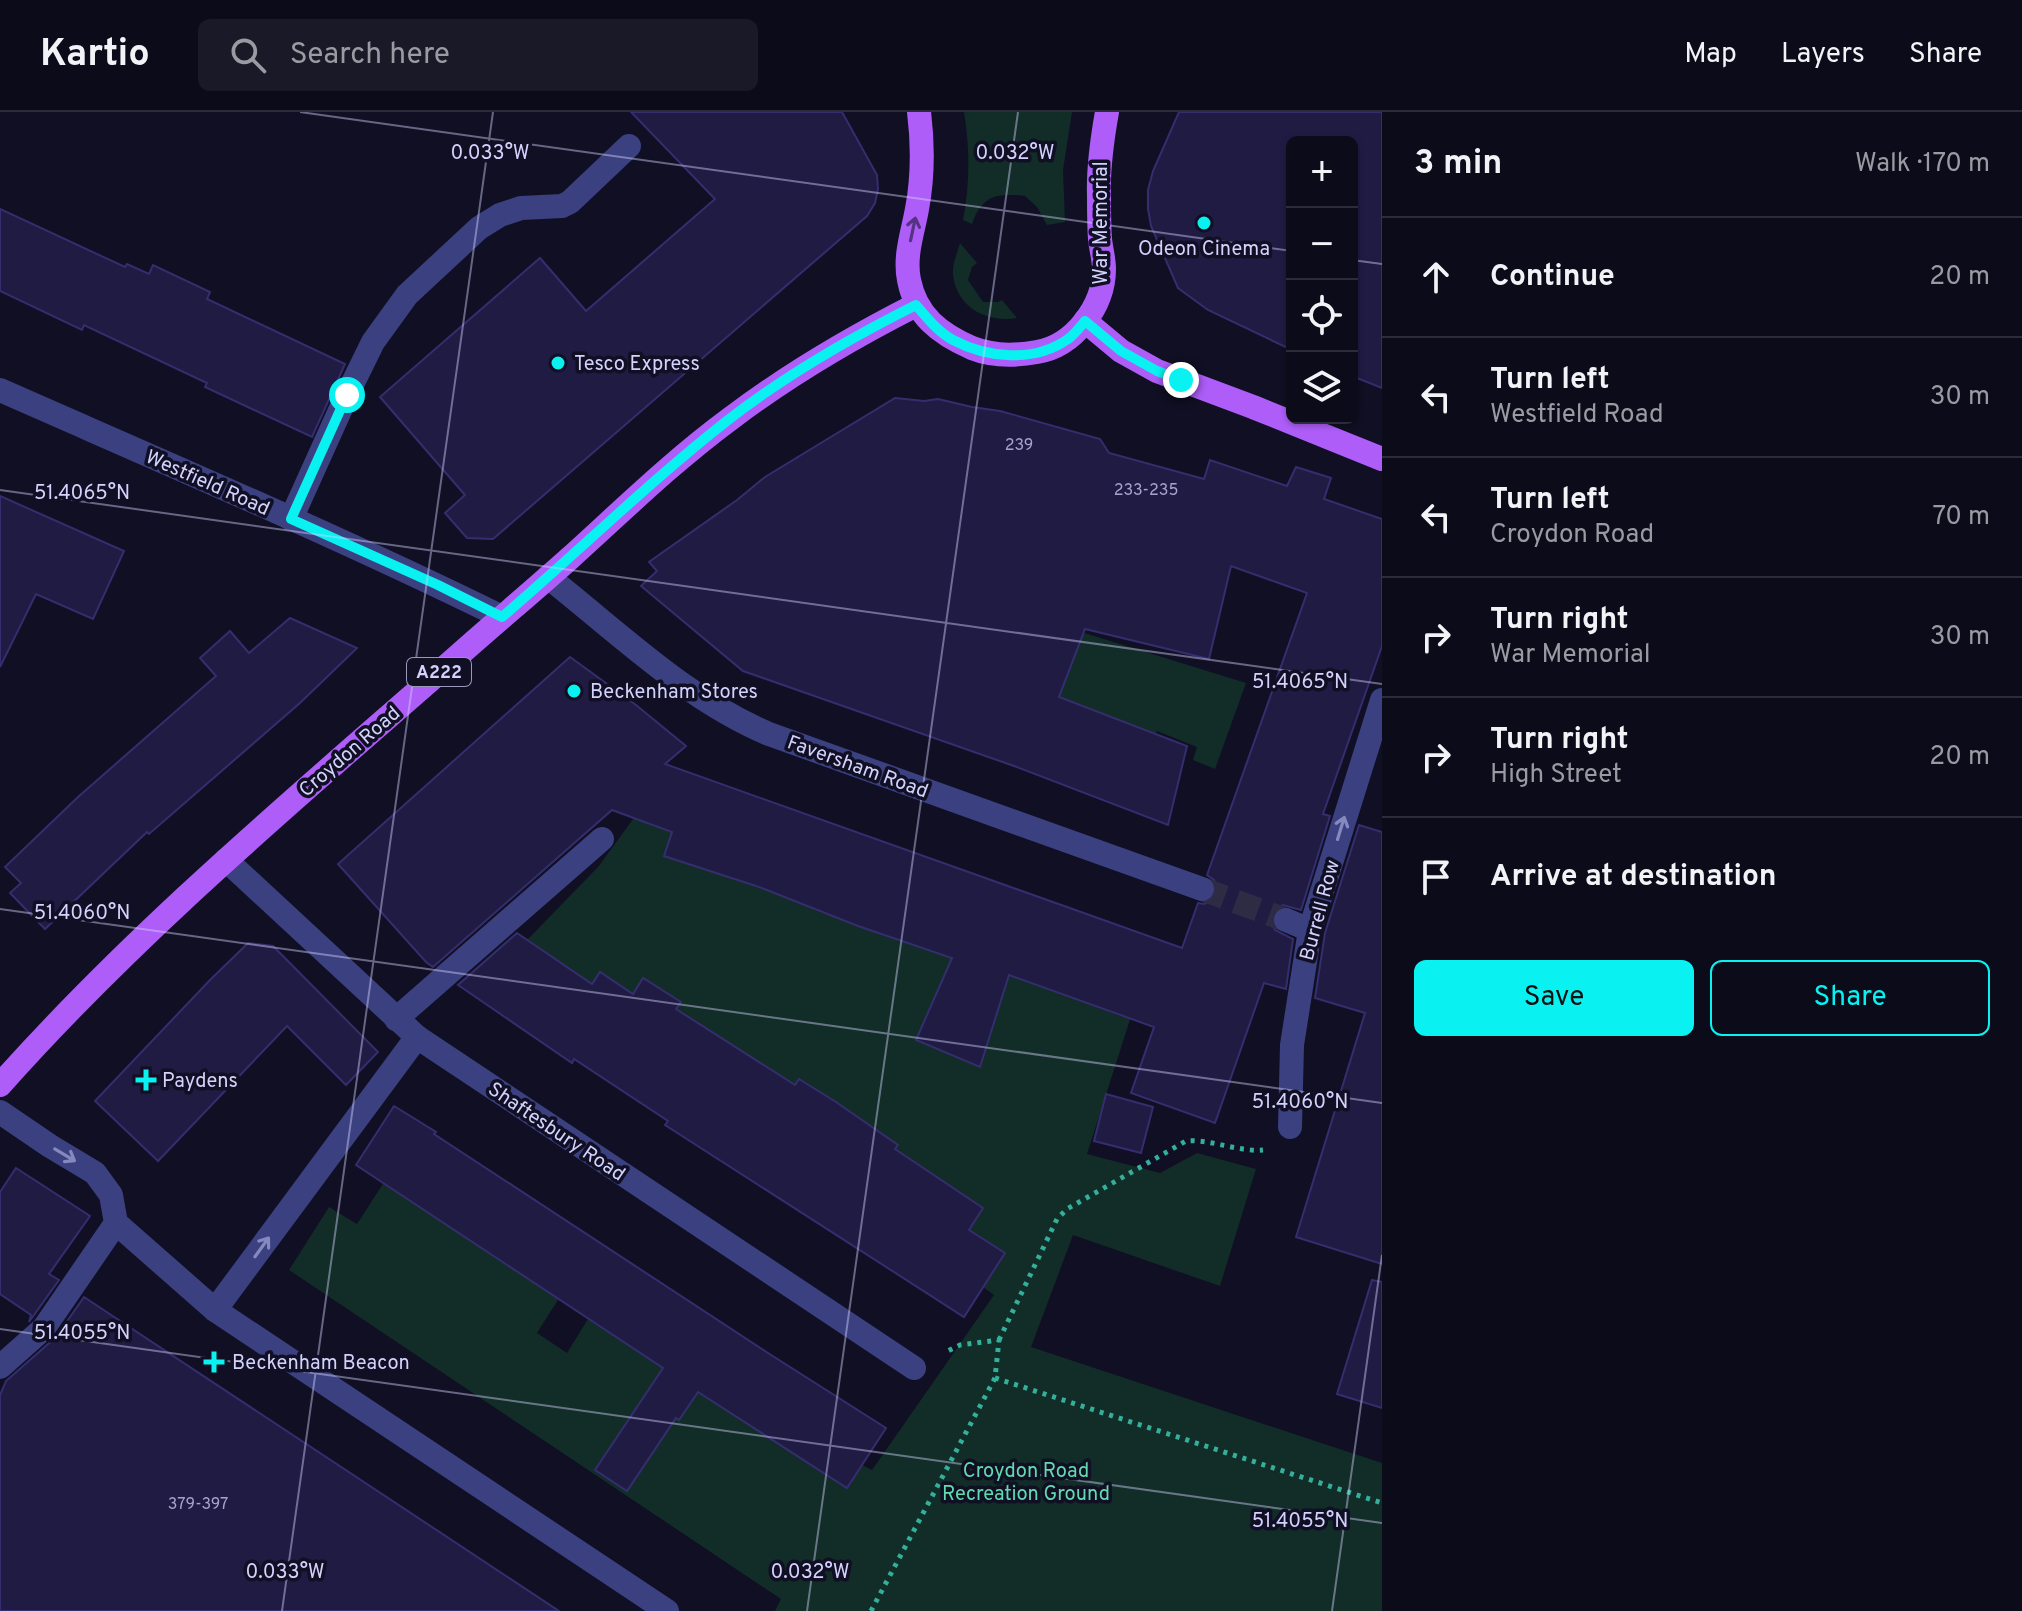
<!DOCTYPE html>
<meta charset="utf-8">
<style>
:root{--surface:#0c0b1a;--page:#1a1927;--text:#f1f3f6;--muted:#9a9ba2;--line:#2c2b39;--accent:#09f2f1}
body{margin:0;font-family:Overpass,sans-serif;background:var(--page);color:var(--text)}
.controls{position:absolute;right:24px;top:24px;display:grid;overflow:hidden;border-radius:12px;box-shadow:0 2px 6px #0004}
.controls button{width:72px;height:72px;display:grid;place-items:center;padding:0;border:0;border-bottom:2px solid var(--line);background:var(--surface);color:var(--text);font:40px sans-serif}
.stop{position:absolute;width:24px;height:24px;margin:-18px;border:6px solid #09f2f1;border-radius:50%;background:#fff}
.stop.end{background:#09f2f1;border-color:#fff;box-shadow:0 2px 8px #0008}
.list{margin:0;padding:0;list-style:none}
h2{display:flex;justify-content:space-between;align-items:center;height:104px;margin:0;padding:0 32px;font-size:34px}
h2 small{font-size:26px;font-weight:400;color:var(--muted)}
.list li{display:grid;grid-template-columns:52px 1fr auto;gap:24px;align-items:center;box-sizing:border-box;height:120px;padding:0 32px;border-top:2px solid var(--line)}
.list b{display:block;font-size:30px;white-space:nowrap}
.list p{margin:0;font-size:26px;white-space:nowrap;color:var(--muted)}
.list em{font-size:26px;font-style:normal;color:var(--muted)}
.actions{display:flex;gap:16px;padding:24px 32px}
.actions a{flex:1;padding:18px 0;border:2px solid var(--accent);border-radius:12px;text-align:center;font-size:28px;color:var(--accent)}
.actions .main{background:var(--accent);color:#111}
.icon{flex:none;width:44px;height:44px;fill:none;stroke:currentColor;stroke-width:2;stroke-linecap:round;stroke-linejoin:round}
.map{position:relative;flex:none;width:1382px;height:1499px;overflow:hidden}
header{display:flex;align-items:center;gap:48px;box-sizing:border-box;height:112px;padding:0 40px;background:var(--surface);border-bottom:2px solid var(--line)}
header strong{font-size:38px}
nav{display:flex;gap:44px;margin-inline-start:auto;font-size:28px}
.search{width:560px;height:72px;background:var(--page);display:flex;align-items:center;gap:20px;box-sizing:border-box;padding:0 28px;border-radius:12px;color:var(--muted);font-size:30px}
main{display:flex}
aside{flex:1;background:var(--surface)}
.map>svg:first-child{display:block}
.green{fill:#122c28}
.building{fill:#1f1b43;stroke:#342e6e;stroke-width:2}
.lines{fill:none;stroke-linecap:round;stroke-linejoin:round}
.street-tunnel{stroke:#2d2c44;stroke-width:24;stroke-dasharray:24 12;stroke-linecap:butt}
.path{stroke:#33b09b;stroke-width:5;stroke-dasharray:4 6;stroke-linecap:butt}
.lane{stroke:#3b4080;stroke-width:24}
.street{stroke:#3b4080;stroke-width:24}
.primary{stroke:#ae5df9;stroke-width:24}
.oneway{stroke:#573283}
.oneway2{stroke:#8689be}
.route{stroke:#09f2f1;stroke-width:10}
.ticks{fill:none;stroke:#d2d2fd;stroke-width:2;stroke-opacity:0.45}
.poi-dot{fill:#09f2f1;stroke:#100f23;stroke-width:3}
.labels{text-anchor:middle;stroke-width:7;stroke-linejoin:round;paint-order:stroke}
.number-label{font-size:16px;fill:#a5a4ce}
.shield{fill:#100f23;stroke:#9898bc;stroke-width:2}
.shield-label{font-size:18px;font-weight:bold;fill:#d2d2fd}
.street-label{font-size:20px;fill:#d2d2fd;stroke:#100f23}
.poi-label{font-size:20px;fill:#d2d2fd;stroke:#100f23;text-anchor:start}
.park-label{font-size:20px;fill:#60dbaf;stroke:#100f23}
.ticks-label{font-size:20px;text-anchor:middle;fill:#d2d2fd;stroke:#100f23;stroke-width:7;stroke-linejoin:round;paint-order:stroke}
</style>
<header>
<strong>Kartio</strong>
<div class="search"><svg class="icon" aria-label="search" viewBox="0 0 24 24"><circle cx="10" cy="10" r="6"/><path d="M15 15l6 6"/></svg>Search here</div>
<nav><a>Map</a><a>Layers</a><a>Share</a></nav>
</header>
<main>
<div class="map">
<svg width="1382" height="1499" viewBox="0 0 1382 1499">
<rect width="100%" height="100%" fill="#100f23"/>
<g class="green">
<path d="M964 0H1072L1063 58 1065 110 1047 113 1037 95 1025 84C997 81 982 83 972 112L963 108C970 71 970 37 964 0Z"/>
<path d="M960 131 977 151 972 155 968 168 983 190H998L1002 188 1017 206C987 211 957 196 953 163 952 152 957 142 960 131Z"/>
<path d="M1065 515 1246 571 1215 657 1193 648 1197 635 1157 619 1151 632 1055 596 1067 565 1051 558Z"/>
<path d="M672 654 681 658 672 720 665 744 708 759 717 734 736 768 782 784 822 773 814 798 857 813 1015 842 1106 875 1098 896 1123 905 1138 863 1144 864 1087 1042 1160 1061 1197 1041 1256 1057 1220 1174 1073 1123 1031 1235 1382 1351V1499H775L781 1487 289 1158 329 1095 357 1112 388 1064 573 1164 537 1221 567 1241 588 1207 663 1256 645 1284 678 1308 698 1279 847 1376 862 1353 872 1358 994 1183 983 1175 1005 1141 969 1118 983 1095 911 1048 880 1061 897 1033 799 967 780 996 662 918 680 889 643 866 604 927 623 875 600 860 592 872 527 828 598 755Z"/>
</g>
<g class="building">
<path d="M631 0H842L877 63 878 77 875 91 867 104 493 427 467 426 445 401 465 383 380 285 540 146 586 199 715 87Z"/>
<path d="M1179 0H1382V276L1352 264V30H1292V238L1208 198 1178 176 1151 114 1148 97V78L1153 59Z"/>
<path d="M0 97 125 155 127 152 149 162 153 153 210 180 207 187 345 252 312 325 205 275 207 271 84 213 82 218 0 179Z"/>
<path d="M895 286 924 289 938 287 972 295 1000 299 1100 327 1109 341 1204 367 1210 348 1287 374 1296 355 1331 366 1324 387 1382 407V534L1323 702 1330 704 1301 798 1283 793 1276 797 1272 803 1271 811 1275 818 1293 827 1286 877 1264 871 1215 1011 1131 981 1154 915 1009 863 980 955 916 928 952 846 858 814 759 775 664 744 672 720 612 698 433 855 426 850 338 752 570 545 636 593 686 634 665 652 1182 836 1198 791 1204 792 1211 789 1216 781 1217 775 1214 768 1207 763 1307 481 1231 454 1209 547 1085 517 1059 585 1187 634 1168 713 1014 654 743 559 641 474 657 459 649 450 737 388 765 365Z"/>
<path d="M0 384 124 439 93 507 36 482 0 555Z"/>
<path d="M290 506 357 536 300 591 149 722 147 720 45 817 10 781 21 771 5 755 78 685 216 564 200 546 230 519 249 541Z"/>
<path d="M1359 713 1382 720V1152L1296 1125 1365 901 1315 886 1325 821Z"/>
<path d="M517 821 592 872 600 860 633 882 643 866 681 890 676 897 795 973 799 967 836 990 898 1033 895 1037 983 1096 969 1118 1005 1141 964 1205 665 1013 668 1009 574 947 572 951 458 873Z"/>
<path d="M248 831 273 834 378 940 346 973 287 914 158 1049 95 989 210 868Z"/>
<path d="M1106 982 1153 995 1141 1041 1094 1029Z"/>
<path d="M394 994 436 1020 434 1022 768 1241 886 1316 847 1376 698 1280 679 1308 676 1306 627 1379 595 1358 663 1256 356 1053Z"/>
<path d="M16 1056 90 1104 49 1162 59 1168 29 1210 31 1203 0 1182V1080Z"/>
<path d="M1372 1168 1382 1170V1296L1337 1282Z"/>
<path d="M84 1185 559 1499H0V1283L6 1269 56 1225Z"/>
</g>
<g class="lines">
<path class="street-tunnel" d="M1202 777 1286 808"/>
<g class="path">
<path d="M999 1228 1057 1107 1067 1097 1186 1029C1212 1027 1237 1040 1263 1038"/>
<path d="M995 1266 1382 1391"/>
<path d="M871 1499 995 1266 999 1228 960 1233 944 1241"/>
</g>
<g class="lane">
<path d="M291 407 347 283 373 230 407 183 479 116 500 103 521 96 562 94 570 90 629 34"/>
<path d="M396 907 602 727"/>
<path d="M0 1000 50 1034 95 1061 111 1083 116 1111 44 1216 0 1255"/>
<path d="M116 1111 215 1198 667 1499"/>
<path d="M215 1198 417 925"/>
</g>
<g class="street">
<path d="M0 278C168 352 337 424 502 505"/>
<path d="M548 465C619 521 686 587 769 622L1202 777"/>
<path d="M226 748 417 925 914 1256"/>
<path d="M1286 808 1310 818"/>
<path d="M1290 1015 1292 933 1310 818 1382 588"/>
</g>
<g class="primary">
<path d="M919 0C923 32 923 65 917 97 913 120 904 144 909 168 916 204 940 222 972 236 992 244 1015 244 1037 240 1074 234 1104 194 1104 157 1104 147 1101 137 1100 127 1099 113 1099 99 1099 84 1098 56 1102 28 1107 0"/>
<path d="M1085 209 1121 239 1157 259 1253 295 1382 347"/>
<path d="M0 973C137 819 296 686 451 550 490 515 531 481 570 446 622 399 673 349 730 307 788 263 851 226 916 193"/>
</g>
</g>
<defs><path id="oneway-shaft" d="M-6 0H5M1.5-3L5.5 0L1.5 3" fill="none" stroke-width="1.6" stroke-linecap="round" stroke-linejoin="round" transform="scale(2)"/></defs>
<use class="oneway" href="#oneway-shaft" transform="translate(913 117) rotate(-78)"/>
<g class="oneway2">
<use href="#oneway-shaft" transform="translate(1341 716) rotate(-73)"/>
<use href="#oneway-shaft" transform="translate(65 1043) rotate(31)"/>
<use href="#oneway-shaft" transform="translate(262 1135) rotate(-54)"/>
</g>
<g class="lines">
<path class="route" d="M347 283 291 407 438 473 502 505C578 440 649 370 728 308 786 263 850 226 916 193 927 206 938 220 953 228 987 246 1034 251 1068 227 1074 223 1080 215 1085 209L1121 239 1157 259 1181 268"/>
</g>
<path class="ticks" d="M300 0 1292 139M1352 148 1382 152M0 378 1382 572M0 797 1382 991M0 1217 1382 1411M282 1499 493 0M807 1499 1018 0M1332 1499 1382 1143"/>
<g class="poi-dot">
<circle cx="1204" cy="111" r="8"/>
<circle cx="558" cy="251" r="8"/>
<circle cx="574" cy="579" r="8"/>
<path d="M142 956h8v8h8v8h-8v8h-8v-8h-8v-8h8z"/>
<path d="M210 1238h8v8h8v8h-8v8h-8v-8h-8v-8h8z"/>
</g>
<g class="labels">
<g class="number-label">
<text x="1019" y="338">239</text>
<text x="1146" y="383">233-235</text>
<text x="198" y="1397">379-397</text>
</g>
<rect class="shield" x="407" y="546" width="64" height="28" rx="6"/>
<g class="shield-label">
<text x="439" y="566">A222</text>
</g>
<g class="street-label">
<text transform="translate(1100 111) rotate(-90)" y="7">War Memorial</text>
<text transform="translate(208 370) rotate(24)" y="7">Westfield Road</text>
<text transform="translate(349 639) rotate(-41)" y="7">Croydon Road</text>
<text transform="translate(858 654) rotate(20)" y="7">Faversham Road</text>
<text transform="translate(1319 798) rotate(-75)" y="7">Burrell Row</text>
<text transform="translate(557 1019) rotate(34)" y="7">Shaftesbury Road</text>
</g>
<g class="poi-label">
<text x="1204" y="143" text-anchor="middle">Odeon Cinema</text>
<text x="574" y="258">Tesco Express</text>
<text x="590" y="586">Beckenham Stores</text>
<text x="162" y="975">Paydens</text>
<text x="232" y="1257">Beckenham Beacon</text>
</g>
<g class="park-label">
<text x="1026" y="1365">Croydon Road<tspan x="1026" dy="23">Recreation Ground</tspan></text>
</g>
</g>
<g class="ticks-label">
<text x="490" y="47">0.033°W</text>
<text x="1015" y="47">0.032°W</text>
<text x="82" y="387">51.4065°N</text>
<text x="1300" y="576">51.4065°N</text>
<text x="82" y="807">51.4060°N</text>
<text x="1300" y="996">51.4060°N</text>
<text x="82" y="1227">51.4055°N</text>
<text x="1300" y="1415">51.4055°N</text>
<text x="285" y="1466">0.033°W</text>
<text x="810" y="1466">0.032°W</text>
</g>
</svg>
<div class="controls">
<button>+</button>
<button>−</button>
<button><svg class="icon" aria-label="locate" viewBox="0 0 24 24"><circle cx="12" cy="12" r="6"/><path d="M12 2v4M12 18v4M2 12h4M18 12h4"/></svg></button>
<button><svg class="icon" aria-label="layers" viewBox="0 0 24 24"><path d="M12 4l9 5-9 5-9-5zM3 14l9 5 9-5"/></svg></button>
</div>
<div class="stop" style="left:347px;top:283px"></div>
<div class="stop end" style="left:1181px;top:268px"></div>
</div>
<aside>
<h2>3 min<small>Walk · 170 m</small></h2>
<ul class="list">
<li><svg class="icon" aria-label="ahead" viewBox="0 0 24 24"><path d="M12 20V5M6 11l6-6 6 6"/></svg><div><b>Continue</b></div><em>20 m</em></li>
<li><svg class="icon" aria-label="left" viewBox="0 0 24 24"><path d="M17 20v-9H6M10 6l-5 5 5 5"/></svg><div><b>Turn left</b><p>Westfield Road</p></div><em>30 m</em></li>
<li><svg class="icon" aria-label="left" viewBox="0 0 24 24"><path d="M17 20v-9H6M10 6l-5 5 5 5"/></svg><div><b>Turn left</b><p>Croydon Road</p></div><em>70 m</em></li>
<li><svg class="icon" aria-label="right" viewBox="0 0 24 24"><path d="M7 20v-9h11M14 6l5 5-5 5"/></svg><div><b>Turn right</b><p>War Memorial</p></div><em>30 m</em></li>
<li><svg class="icon" aria-label="right" viewBox="0 0 24 24"><path d="M7 20v-9h11M14 6l5 5-5 5"/></svg><div><b>Turn right</b><p>High Street</p></div><em>20 m</em></li>
<li><svg class="icon" aria-label="arrive" viewBox="0 0 24 24"><path d="M6 21V4h12l-3 4 3 4H6"/></svg><div><b>Arrive at destination</b></div></li>
</ul>
<div class="actions"><a class="main">Save</a><a>Share</a></div>
</aside>
</main>
